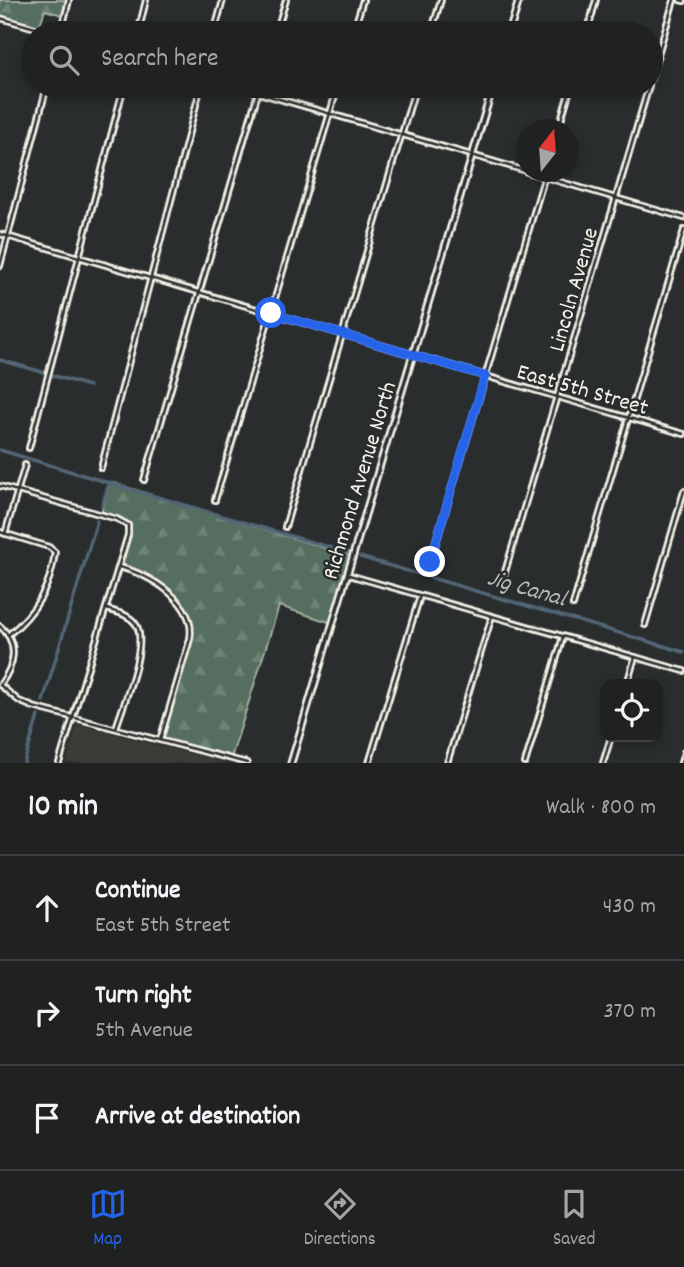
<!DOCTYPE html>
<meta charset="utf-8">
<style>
:root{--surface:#202222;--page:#2d2f2f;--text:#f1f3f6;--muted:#a2a4a5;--line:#3d3f40;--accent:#2563eb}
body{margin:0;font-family:Dekko,sans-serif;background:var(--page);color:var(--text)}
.controls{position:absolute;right:21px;bottom:21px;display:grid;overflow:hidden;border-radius:14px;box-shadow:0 4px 10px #0003}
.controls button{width:63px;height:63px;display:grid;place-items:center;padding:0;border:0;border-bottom:2px solid var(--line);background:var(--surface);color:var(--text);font:35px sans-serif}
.compass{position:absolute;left:516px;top:119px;width:63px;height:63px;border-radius:50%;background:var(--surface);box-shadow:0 4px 10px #0003;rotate:17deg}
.stop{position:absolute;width:21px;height:21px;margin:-16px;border:5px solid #2563eb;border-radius:50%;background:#fff}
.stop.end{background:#2563eb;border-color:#fff;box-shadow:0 2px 7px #0008}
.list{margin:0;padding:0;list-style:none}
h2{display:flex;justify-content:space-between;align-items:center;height:91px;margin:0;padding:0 28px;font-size:30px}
h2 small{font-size:23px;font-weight:400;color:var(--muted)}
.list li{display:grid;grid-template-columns:46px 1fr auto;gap:21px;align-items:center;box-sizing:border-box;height:105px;padding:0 28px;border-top:2px solid var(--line)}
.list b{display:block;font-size:26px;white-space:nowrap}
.list p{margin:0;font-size:23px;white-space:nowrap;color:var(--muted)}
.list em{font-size:23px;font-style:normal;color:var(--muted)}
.icon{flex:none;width:38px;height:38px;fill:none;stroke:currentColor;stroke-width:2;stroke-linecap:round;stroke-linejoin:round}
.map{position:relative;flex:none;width:684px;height:763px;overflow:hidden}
.search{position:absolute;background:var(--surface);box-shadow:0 4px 10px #0003;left:21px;right:21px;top:21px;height:77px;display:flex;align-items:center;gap:18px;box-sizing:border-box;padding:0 24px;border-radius:38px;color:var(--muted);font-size:26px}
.sheet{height:406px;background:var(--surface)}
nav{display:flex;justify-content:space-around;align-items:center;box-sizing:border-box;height:98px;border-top:2px solid var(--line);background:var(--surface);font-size:19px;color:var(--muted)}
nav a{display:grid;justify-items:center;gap:4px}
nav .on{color:var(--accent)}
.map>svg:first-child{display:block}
.built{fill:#3c3a37}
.forest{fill:url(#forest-firs);stroke:#a4b0a3;stroke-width:2}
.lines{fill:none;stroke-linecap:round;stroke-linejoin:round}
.canal{stroke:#536676;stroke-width:3.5}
.minor-casing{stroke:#f4f1e8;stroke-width:8}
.tertiary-casing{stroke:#f4f1e8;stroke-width:9}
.minor{stroke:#2a2d2e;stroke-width:2.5}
.tertiary{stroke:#2a2d2e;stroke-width:3.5}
.route{stroke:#2563eb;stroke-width:9}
.labels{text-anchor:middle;stroke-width:5;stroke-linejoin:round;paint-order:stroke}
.street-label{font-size:23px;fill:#f4f1e8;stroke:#2a2d2e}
.water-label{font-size:24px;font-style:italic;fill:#b4b9ba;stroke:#2a2d2e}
</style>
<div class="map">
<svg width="684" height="763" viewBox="0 0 684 763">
<defs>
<pattern id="forest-firs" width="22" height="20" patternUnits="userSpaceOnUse" patternTransform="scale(1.75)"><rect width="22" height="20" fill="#546e5e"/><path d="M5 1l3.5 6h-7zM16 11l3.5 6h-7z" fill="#6d8375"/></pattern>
</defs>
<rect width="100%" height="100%" fill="#2a2d2e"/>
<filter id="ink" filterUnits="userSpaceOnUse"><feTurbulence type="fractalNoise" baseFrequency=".0143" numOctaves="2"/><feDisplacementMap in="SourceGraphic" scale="14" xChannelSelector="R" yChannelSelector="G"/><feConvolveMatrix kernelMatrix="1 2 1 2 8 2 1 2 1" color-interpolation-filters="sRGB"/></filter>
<g filter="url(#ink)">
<path class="built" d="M77 724 140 741 227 763H66Z"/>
<g class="forest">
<path d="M0 0H66L62 15 45 10 39 27 0 16Z"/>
<path d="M110 482 352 556 332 623 279 606 231 758 162 740 191 641C197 600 155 577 121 565L130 527 123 520 101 513Z"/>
</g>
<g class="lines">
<g class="canal">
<path d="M0 360 46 373"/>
<path d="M51 375 89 386"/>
<path d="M0 450 109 483"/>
<path d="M102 506 109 483 349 553"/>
<path d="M360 557 684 652"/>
<path d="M43 701 97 521"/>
<path d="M24 763 38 716"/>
</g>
<defs>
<g id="minor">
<path d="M680 0 684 1"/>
<path d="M0 18 53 33"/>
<path d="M61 33 69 0"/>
<path d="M138 33 146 0"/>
<path d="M214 33 223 0"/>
<path d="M276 33 286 0"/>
<path d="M353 33 363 0"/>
<path d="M431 33 441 0"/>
<path d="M587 33 596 0"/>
<path d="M651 78 674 0"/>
<path d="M235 86 526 171"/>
<path d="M558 130 571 86"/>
<path d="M527 172 684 218"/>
<path d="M0 234 684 434"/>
<path d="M0 266 47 86"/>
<path d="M29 448 124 86"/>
<path d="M101 468 201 86"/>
<path d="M144 480 260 86"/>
<path d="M0 486 117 519 128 525V535L59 763"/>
<path d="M215 500 338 86"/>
<path d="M285 527 416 86"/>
<path d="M0 532 49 547 55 552C51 587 35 614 8 635"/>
<path d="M5 534 25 465"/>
<path d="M430 562 546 172"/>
<path d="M119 567C149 574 197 602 190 639L160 740"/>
<path d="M349 575 684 671"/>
<path d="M502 582 649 86"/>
<path d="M573 605 684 230"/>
<path d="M106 609C116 612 128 614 135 623 150 641 123 705 116 728"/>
<path d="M645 625 684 491"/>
<path d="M0 626C20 644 14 666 0 685"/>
<path d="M627 684 635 657"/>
<path d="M0 685 19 701 33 707 247 763"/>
<path d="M369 763 420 596"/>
<path d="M447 763 492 616"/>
<path d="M525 763 563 637"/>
<path d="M603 763 611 737"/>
<path d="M681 763 684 752"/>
</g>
<g id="tertiary">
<path d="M509 33 519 0"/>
<path d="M291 763 493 86"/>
</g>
</defs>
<use href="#minor" class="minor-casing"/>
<use href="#tertiary" class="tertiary-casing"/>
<use href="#minor" class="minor"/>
<use href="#tertiary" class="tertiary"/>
</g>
</g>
<g class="lines" filter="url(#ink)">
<path class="route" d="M271 313 485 376 430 562"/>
</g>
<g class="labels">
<g class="street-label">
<text transform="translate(572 289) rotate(-74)" y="8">Lincoln Avenue</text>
<text transform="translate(583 388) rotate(16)" y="8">East 5th Street</text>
<text transform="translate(358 480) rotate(-73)" y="8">Richmond Avenue North</text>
</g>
<g class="water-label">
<text transform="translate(527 587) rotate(16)" y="8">Jig Canal</text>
</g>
</g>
</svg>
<div class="controls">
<button><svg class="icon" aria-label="locate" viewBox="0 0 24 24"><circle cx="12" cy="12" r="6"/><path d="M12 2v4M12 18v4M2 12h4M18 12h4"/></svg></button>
</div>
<svg class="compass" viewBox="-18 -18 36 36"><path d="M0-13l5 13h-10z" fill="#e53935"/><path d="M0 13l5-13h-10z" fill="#a2a4a5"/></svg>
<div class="stop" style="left:271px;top:313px"></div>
<div class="stop end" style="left:430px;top:562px"></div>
<div class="search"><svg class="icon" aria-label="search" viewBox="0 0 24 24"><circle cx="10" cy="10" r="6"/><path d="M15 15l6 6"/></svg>Search here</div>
</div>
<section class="sheet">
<h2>10 min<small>Walk · 800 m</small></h2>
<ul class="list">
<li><svg class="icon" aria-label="ahead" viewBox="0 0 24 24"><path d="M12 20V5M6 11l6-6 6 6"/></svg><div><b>Continue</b><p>East 5th Street</p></div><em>430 m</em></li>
<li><svg class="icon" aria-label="right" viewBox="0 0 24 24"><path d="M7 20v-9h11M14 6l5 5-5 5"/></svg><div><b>Turn right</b><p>5th Avenue</p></div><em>370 m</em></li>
<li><svg class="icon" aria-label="arrive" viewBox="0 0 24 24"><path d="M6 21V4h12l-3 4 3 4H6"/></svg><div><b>Arrive at destination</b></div></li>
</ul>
</section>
<nav>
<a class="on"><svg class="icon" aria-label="map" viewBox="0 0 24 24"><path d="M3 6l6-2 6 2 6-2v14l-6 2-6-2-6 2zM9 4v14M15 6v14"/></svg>Map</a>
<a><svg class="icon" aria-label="directions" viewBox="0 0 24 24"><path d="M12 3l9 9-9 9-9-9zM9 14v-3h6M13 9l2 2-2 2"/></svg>Directions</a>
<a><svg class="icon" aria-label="saved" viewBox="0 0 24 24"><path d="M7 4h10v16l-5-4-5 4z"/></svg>Saved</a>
</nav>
